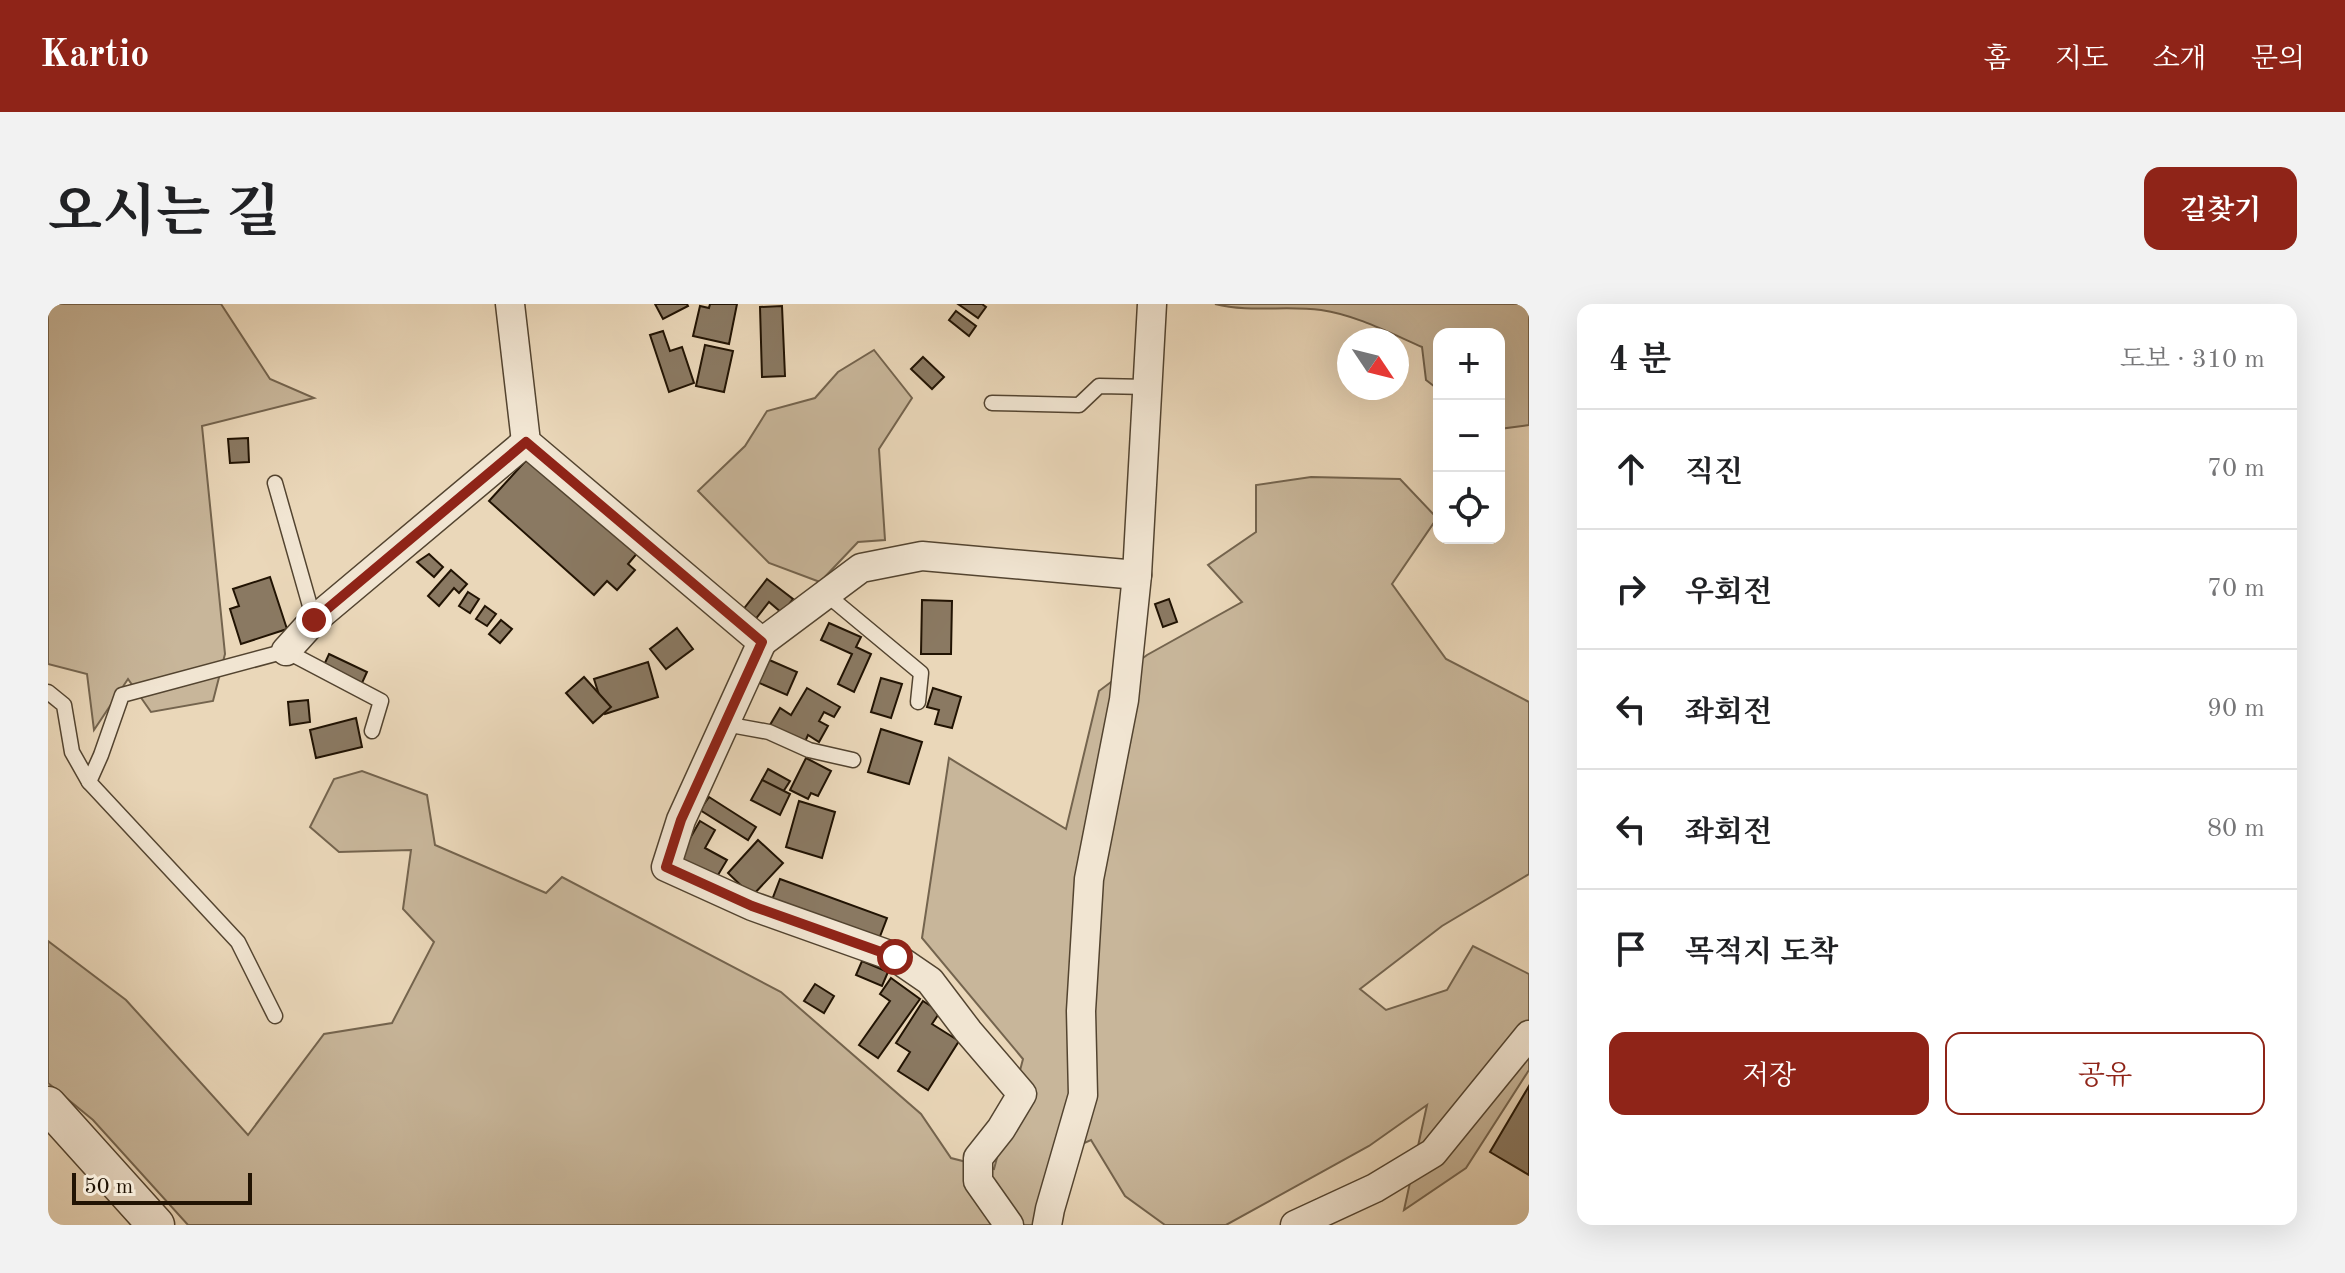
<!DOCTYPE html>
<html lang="ko">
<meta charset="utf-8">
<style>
:root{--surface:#fff;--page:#f2f2f2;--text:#202124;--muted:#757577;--line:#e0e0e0;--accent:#8f2418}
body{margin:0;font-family:"Old Standard TT","Noto Serif KR",serif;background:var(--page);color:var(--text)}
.controls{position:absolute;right:24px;top:24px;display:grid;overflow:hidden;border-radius:16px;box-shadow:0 8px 32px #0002}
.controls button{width:72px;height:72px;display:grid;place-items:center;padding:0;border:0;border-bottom:2px solid var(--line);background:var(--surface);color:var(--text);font:40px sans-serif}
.compass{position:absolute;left:1289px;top:24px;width:72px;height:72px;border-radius:50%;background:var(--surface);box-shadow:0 8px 32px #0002;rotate:125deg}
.scale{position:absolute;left:24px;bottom:20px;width:180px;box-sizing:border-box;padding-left:8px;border:4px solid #211303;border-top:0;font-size:22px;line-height:28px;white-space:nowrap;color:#211303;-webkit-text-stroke:6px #f1e5d2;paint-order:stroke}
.stop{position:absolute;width:24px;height:24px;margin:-18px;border:6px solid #8f2418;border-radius:50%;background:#fff}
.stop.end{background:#8f2418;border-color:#fff;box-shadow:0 2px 8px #0008}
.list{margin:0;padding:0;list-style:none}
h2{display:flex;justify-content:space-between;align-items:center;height:104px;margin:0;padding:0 32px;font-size:34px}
h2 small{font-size:26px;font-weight:400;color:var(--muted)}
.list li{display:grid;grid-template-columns:52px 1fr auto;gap:24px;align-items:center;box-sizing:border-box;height:120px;padding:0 32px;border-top:2px solid var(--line)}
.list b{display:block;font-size:30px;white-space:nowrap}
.list em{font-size:26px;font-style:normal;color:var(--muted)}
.actions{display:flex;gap:16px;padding:24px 32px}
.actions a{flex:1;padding:18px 0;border:2px solid var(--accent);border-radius:16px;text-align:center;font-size:28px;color:var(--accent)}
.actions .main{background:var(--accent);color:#fff}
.icon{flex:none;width:44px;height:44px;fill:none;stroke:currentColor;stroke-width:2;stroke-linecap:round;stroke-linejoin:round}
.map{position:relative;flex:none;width:1481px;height:921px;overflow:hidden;border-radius:16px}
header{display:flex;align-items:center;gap:48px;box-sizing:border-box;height:112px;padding:0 40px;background:var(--accent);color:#fff}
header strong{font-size:38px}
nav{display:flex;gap:44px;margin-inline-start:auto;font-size:28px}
.intro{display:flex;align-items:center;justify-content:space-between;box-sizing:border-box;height:192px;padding:0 48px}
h1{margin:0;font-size:56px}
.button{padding:20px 36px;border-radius:16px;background:var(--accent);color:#fff;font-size:28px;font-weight:700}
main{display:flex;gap:48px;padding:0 48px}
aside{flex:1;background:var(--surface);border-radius:16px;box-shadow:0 8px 32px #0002}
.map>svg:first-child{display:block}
.green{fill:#c8b69a;stroke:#74644e;stroke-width:2}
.building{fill:#8a7962;stroke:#211303;stroke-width:2}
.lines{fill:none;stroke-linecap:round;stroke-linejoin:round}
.service-casing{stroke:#534430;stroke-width:17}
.minor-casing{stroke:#534430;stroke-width:31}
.tertiary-casing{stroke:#534430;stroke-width:39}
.service{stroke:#f1e5d2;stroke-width:14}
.minor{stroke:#f1e5d2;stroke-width:28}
.tertiary{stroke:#f1e5d2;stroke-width:36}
.route{stroke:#8f2418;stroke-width:10}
</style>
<header>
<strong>Kartio</strong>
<nav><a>홈</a><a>지도</a><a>소개</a><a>문의</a></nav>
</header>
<div class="intro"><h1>오시는 길</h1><a class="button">길찾기</a></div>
<main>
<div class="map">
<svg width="1481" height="921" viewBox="0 0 1481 921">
<rect width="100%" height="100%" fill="#ead7b9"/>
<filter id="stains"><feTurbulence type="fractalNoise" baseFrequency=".0025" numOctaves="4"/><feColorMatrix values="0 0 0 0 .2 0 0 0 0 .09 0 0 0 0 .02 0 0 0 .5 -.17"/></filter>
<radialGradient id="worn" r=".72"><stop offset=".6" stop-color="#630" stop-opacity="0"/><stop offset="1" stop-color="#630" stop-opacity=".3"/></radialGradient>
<g class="green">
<path d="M0 0H173L222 75 266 94 154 122 177 350 165 397 103 408 80 375 46 426 39 370 0 360Z"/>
<path d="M1167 0H1481V121L1451 125V30H1391V86L1378 76 1374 43C1342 29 1308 11 1273 6 1238 1 1202 9 1167 0Z"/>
<path d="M826 46 864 94 831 145 837 236 810 238 772 278 721 259 650 187 697 142 719 107 767 94 790 68Z"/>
<path d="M1263 173 1352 175 1389 214 1344 280 1398 355 1481 398V570L1394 622 1312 685 1338 706 1399 686 1425 642 1481 670V766L1418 864 1356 906 1379 801 1321 842 1178 921H1117L1077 892 1043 836 1027 843 1008 921H140L45 816 0 779V637L78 696 200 831 276 730 344 719 386 638 355 605 363 546 291 548 262 523 286 475 314 467 379 491 387 541 498 589 514 573 733 688 873 810 903 854 946 865 975 755 874 634 901 454 1018 525 1051 387 1099 351 1194 298 1160 261 1208 228V181Z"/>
</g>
<g class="building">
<path d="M607 0H639L640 2 615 15Z"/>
<path d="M662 0H689L681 40 645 32 652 2 661 4Z"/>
<path d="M910 0H934L938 3 930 14Z"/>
<path d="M734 2 737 72 714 73 712 3Z"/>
<path d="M908 7 928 22 921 32 901 16Z"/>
<path d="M615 27 622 47 634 43 646 79 621 88 602 31Z"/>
<path d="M657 41 685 47 676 88 648 82Z"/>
<path d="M875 53 896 73 884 85 863 65Z"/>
<path d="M200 134 201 158 182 159 180 135Z"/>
<path d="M483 151 591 247 580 260 587 266 569 286 559 277 546 291 441 197Z"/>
<path d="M381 250 395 263 386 273 369 258Z"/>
<path d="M403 266 419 280 411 289 406 284 391 302 380 292Z"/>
<path d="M222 273 239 325 193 340 182 305 191 302 185 285Z"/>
<path d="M719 275 745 295 734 309 721 298 706 317 694 307Z"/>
<path d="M420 288 431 295 422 309 411 302Z"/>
<path d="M1121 295 1129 318 1115 323 1107 300Z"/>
<path d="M874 296 904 297 903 350H873Z"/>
<path d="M437 302 448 310 439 322 428 315Z"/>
<path d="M453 316 464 325 452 339 441 330Z"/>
<path d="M781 319 813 333 808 343 823 350 806 388 790 380 804 350 773 336Z"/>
<path d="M629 324 645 345 618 365 602 345Z"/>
<path d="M281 350 319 368 314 379 276 361Z"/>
<path d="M719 355 749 368 739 391 709 378Z"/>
<path d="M600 358 610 393 557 410 546 375Z"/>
<path d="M536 373 563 403 545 419 518 389Z"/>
<path d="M833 374 854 380 843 414 823 408Z"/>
<path d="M759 384 792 403 786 413 776 408 771 417 780 422 771 438 760 431 756 440 722 421 732 404 743 411Z"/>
<path d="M885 384 913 393 904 424 887 420 891 406 879 403Z"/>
<path d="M260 396 262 418 242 421 240 398Z"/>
<path d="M308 414 314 443 268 454 262 426Z"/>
<path d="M833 425 874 438 861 480 820 468Z"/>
<path d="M758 454 783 467 770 492 763 489 760 495 742 486Z"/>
<path d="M720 465 742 477 735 488 714 476Z"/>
<path d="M714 476 742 490 732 511 703 496Z"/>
<path d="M661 493 708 523 700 536 652 506Z"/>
<path d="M751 497 787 508 774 554 738 543Z"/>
<path d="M652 517 667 526 657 544 679 556 667 576 630 555Z"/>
<path d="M710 536 735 559 704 592 680 569Z"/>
<path d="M732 575 839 614 831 635 724 596Z"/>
<path d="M814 657 840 668 834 682 808 671Z"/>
<path d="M843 674 872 695 830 754 811 741 842 697 832 690Z"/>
<path d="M767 680 786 692 776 709 756 697Z"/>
<path d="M875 697 892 708 884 720 911 737 880 786 850 767 862 748 848 739Z"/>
<path d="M1481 782V871L1442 848Z"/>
</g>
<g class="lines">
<defs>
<g id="service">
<path d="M944 99 1031 101 1051 82 1100 83"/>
<path d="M227 179 266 316"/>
<path d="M778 290 873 369 870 398"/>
<path d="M0 388 16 401 24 448 41 478 53 451 74 391 238 347 333 397 324 427"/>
<path d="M677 420 721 428 761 446 805 456"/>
<path d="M41 478 190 638 227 712"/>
</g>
<g id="minor">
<path d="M462 0 478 138 714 338 633 516 618 563 704 602 847 653 882 677 920 727 974 790 953 825 930 854V877L961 921"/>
<path d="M714 338 813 264 874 252 1089 271 1104 0"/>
<path d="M238 347 266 316 478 138"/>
<path d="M999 921 1002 905 1035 791 1033 707 1041 575 1076 396 1089 271"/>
<path d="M1247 921 1327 884 1385 849 1481 731"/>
</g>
<path id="tertiary" d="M0 801 108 921"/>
</defs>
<use href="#service" class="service-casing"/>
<use href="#minor" class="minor-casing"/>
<use href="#tertiary" class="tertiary-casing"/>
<use href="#service" class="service"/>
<use href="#minor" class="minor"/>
<use href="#tertiary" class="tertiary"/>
</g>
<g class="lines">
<path class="route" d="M266 316 478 138 714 338 633 516 618 563 704 602 847 653"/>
</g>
<rect width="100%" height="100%" filter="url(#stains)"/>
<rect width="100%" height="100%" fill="url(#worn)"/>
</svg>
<div class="controls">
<button>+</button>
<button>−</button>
<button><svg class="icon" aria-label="locate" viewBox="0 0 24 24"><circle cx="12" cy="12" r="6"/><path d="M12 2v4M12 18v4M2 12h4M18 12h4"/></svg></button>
</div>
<svg class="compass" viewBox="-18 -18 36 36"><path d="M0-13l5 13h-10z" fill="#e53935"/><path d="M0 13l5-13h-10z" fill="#757577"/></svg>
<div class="scale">50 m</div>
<div class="stop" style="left:847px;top:653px"></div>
<div class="stop end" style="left:266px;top:316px"></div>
</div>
<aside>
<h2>4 분<small>도보 · 310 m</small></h2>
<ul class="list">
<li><svg class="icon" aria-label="ahead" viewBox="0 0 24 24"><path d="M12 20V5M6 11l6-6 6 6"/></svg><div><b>직진</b></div><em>70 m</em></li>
<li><svg class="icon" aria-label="right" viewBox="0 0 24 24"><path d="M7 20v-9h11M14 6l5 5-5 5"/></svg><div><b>우회전</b></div><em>70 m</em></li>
<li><svg class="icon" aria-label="left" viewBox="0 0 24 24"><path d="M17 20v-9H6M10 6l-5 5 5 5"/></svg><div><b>좌회전</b></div><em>90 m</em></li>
<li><svg class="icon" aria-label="left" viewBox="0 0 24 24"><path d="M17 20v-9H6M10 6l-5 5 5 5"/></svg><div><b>좌회전</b></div><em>80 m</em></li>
<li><svg class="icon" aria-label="arrive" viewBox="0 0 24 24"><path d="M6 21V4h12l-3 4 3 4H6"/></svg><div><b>목적지 도착</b></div></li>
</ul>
<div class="actions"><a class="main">저장</a><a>공유</a></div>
</aside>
</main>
